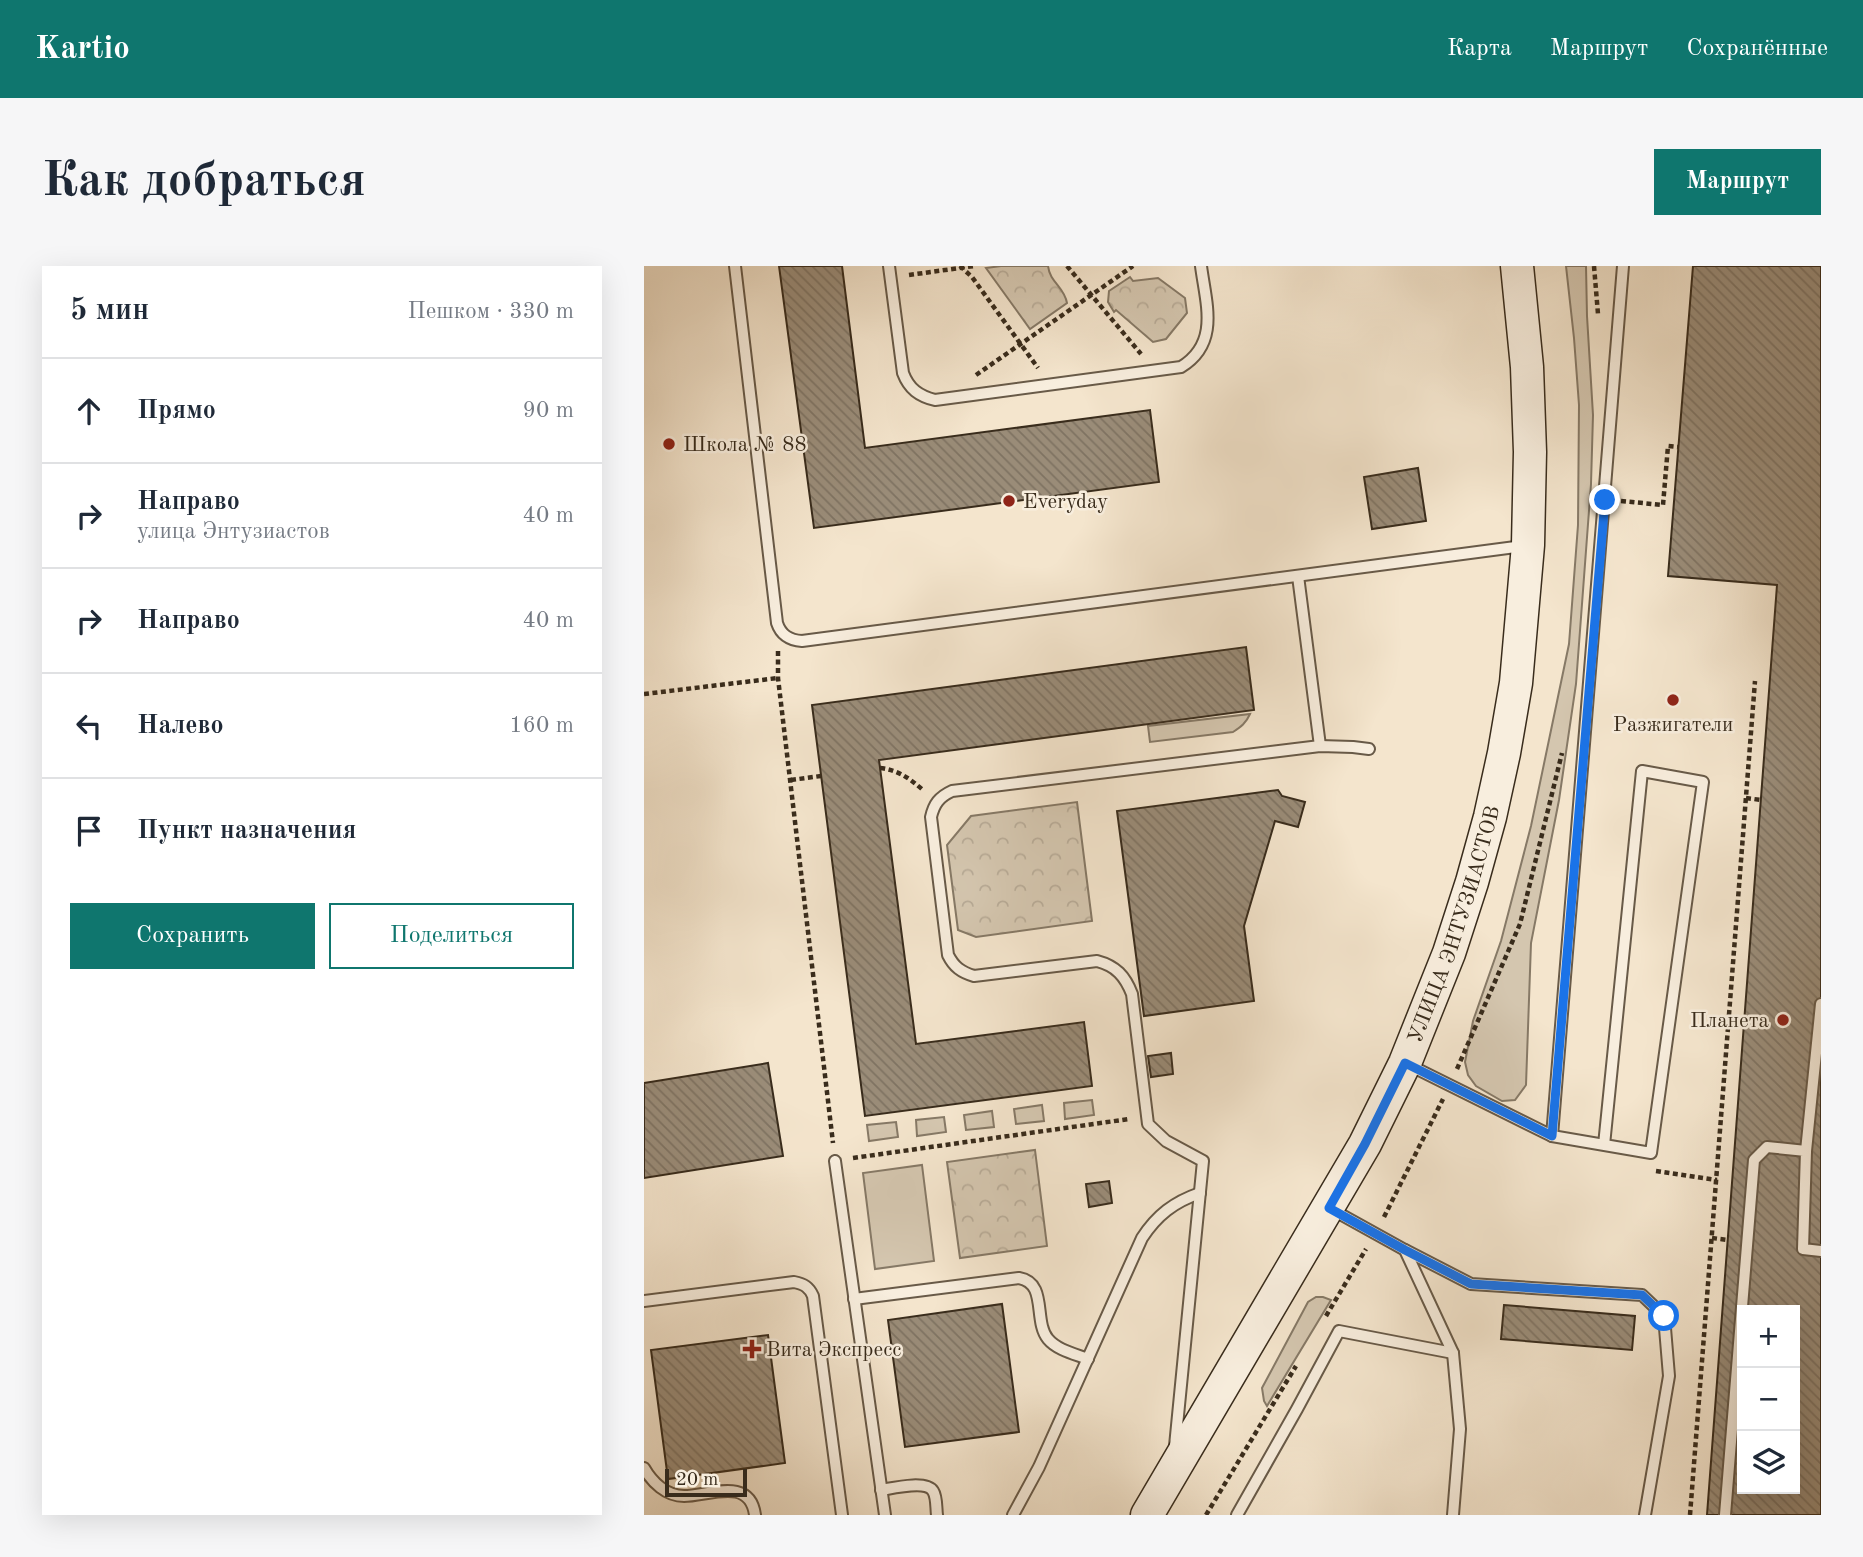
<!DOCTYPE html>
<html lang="ru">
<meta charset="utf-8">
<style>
:root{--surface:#fff;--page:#f6f6f7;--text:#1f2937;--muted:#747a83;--line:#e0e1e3;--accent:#0f766e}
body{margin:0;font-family:"Old Standard TT",serif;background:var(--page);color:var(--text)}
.controls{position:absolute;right:21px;bottom:21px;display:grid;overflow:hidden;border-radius:0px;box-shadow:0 7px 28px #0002}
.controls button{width:63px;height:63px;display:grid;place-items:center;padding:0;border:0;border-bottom:2px solid var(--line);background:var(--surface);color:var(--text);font:35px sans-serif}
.scale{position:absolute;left:21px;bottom:18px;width:82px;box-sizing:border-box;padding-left:7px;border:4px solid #392c1c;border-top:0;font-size:19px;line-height:24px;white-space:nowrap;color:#392c1c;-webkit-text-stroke:5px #f8eede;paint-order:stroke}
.stop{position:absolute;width:21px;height:21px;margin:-16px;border:5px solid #1a73e8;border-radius:50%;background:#fff}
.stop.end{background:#1a73e8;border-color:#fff;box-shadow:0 2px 7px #0008}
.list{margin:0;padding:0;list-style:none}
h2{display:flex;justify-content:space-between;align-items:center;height:91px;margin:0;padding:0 28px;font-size:30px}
h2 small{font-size:23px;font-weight:400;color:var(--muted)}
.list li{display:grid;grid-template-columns:46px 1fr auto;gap:21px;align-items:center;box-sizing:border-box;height:105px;padding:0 28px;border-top:2px solid var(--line)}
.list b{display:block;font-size:26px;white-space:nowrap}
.list p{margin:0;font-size:23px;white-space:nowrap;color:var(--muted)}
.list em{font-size:23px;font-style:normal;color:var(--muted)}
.actions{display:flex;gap:14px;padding:21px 28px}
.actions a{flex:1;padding:16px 0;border:2px solid var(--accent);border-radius:0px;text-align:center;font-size:24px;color:var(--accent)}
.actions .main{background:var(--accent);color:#fff}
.icon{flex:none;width:38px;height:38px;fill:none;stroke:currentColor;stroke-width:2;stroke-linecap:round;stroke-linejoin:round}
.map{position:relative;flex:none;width:1177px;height:1249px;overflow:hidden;border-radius:0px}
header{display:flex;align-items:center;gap:42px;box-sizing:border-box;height:98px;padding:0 35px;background:var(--accent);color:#fff}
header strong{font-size:33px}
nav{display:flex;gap:38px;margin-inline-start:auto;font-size:24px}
.intro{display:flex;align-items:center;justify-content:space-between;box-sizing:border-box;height:168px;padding:0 42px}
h1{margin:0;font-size:49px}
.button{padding:18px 32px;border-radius:0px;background:var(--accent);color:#fff;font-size:24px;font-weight:700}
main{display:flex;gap:42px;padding:0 42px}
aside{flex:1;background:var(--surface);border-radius:0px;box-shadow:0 7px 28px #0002}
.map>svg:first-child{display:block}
.grass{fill:#d4c6af;stroke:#867966;stroke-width:2}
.forest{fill:url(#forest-crowns);stroke:#867966;stroke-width:2}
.building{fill:url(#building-back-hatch);stroke:#392c1c;stroke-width:2;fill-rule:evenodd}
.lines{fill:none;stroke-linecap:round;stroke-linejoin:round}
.service-casing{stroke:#685a48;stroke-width:14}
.secondary-casing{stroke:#392c1c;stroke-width:35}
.path{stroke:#392c1c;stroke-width:4.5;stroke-dasharray:5 3.5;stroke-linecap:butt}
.service{stroke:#f8eede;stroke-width:10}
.secondary{stroke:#f8eede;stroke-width:32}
.route{stroke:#1a73e8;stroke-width:9}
.poi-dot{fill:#8f2418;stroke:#f8eede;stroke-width:2.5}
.labels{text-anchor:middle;stroke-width:5;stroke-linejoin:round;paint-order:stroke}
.poi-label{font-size:21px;fill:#392c1c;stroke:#f8eede;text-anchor:start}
.street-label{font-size:21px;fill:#392c1c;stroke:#f8eede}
</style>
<header>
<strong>Kartio</strong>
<nav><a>Карта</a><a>Маршрут</a><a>Сохранённые</a></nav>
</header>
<div class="intro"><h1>Как добраться</h1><a class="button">Маршрут</a></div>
<main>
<aside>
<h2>5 мин<small>Пешком · 330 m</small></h2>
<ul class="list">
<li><svg class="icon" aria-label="ahead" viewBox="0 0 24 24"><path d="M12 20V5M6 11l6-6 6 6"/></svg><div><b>Прямо</b></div><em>90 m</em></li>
<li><svg class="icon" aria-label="right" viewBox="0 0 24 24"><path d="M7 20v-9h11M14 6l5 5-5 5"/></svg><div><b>Направо</b><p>улица Энтузиастов</p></div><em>40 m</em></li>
<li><svg class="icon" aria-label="right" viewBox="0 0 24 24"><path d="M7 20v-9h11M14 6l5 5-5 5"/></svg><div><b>Направо</b></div><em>40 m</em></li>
<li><svg class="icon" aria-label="left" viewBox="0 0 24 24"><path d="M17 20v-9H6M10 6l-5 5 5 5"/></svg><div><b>Налево</b></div><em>160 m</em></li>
<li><svg class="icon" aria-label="arrive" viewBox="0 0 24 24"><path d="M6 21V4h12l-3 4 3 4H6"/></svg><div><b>Пункт назначения</b></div></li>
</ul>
<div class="actions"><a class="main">Сохранить</a><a>Поделиться</a></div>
</aside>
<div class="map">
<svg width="1177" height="1249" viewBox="0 0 1177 1249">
<defs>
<pattern id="forest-crowns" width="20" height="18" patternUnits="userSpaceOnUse" patternTransform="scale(1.75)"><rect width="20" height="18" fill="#d4c6af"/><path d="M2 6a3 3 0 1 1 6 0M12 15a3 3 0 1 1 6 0" fill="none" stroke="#b7aa96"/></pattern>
<pattern id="building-back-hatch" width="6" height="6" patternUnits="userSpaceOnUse" patternTransform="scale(1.75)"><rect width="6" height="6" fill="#9a8c78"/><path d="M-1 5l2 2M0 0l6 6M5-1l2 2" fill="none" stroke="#7f7362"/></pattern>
</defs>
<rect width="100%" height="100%" fill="#f4e5cd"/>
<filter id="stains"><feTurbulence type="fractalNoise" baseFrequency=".00286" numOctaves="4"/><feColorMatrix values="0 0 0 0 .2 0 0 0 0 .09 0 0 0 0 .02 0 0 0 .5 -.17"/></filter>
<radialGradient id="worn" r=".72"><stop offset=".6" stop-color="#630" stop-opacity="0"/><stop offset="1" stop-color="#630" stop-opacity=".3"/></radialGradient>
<g class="grass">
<path d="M922 0H942L943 50 949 149 947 218 932 418 915 534 887 677 882 819 871 834 858 835 832 820 824 809 821 796 829 755 857 675 887 560 925 378 934 259 935 139 930 72Z"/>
<path d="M606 448C602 457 597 461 589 466L506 476 504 460Z"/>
<path d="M448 834 450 849 421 853 420 837Z"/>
<path d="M398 839 400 855 372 858 370 843Z"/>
<path d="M348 845 350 861 322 864 320 849Z"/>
<path d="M300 851 302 866 273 870 272 854Z"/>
<path d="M252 856 254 871 225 875 223 859Z"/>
<path d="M278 899 290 995 231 1003 219 907Z"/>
<path d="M672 1031H679L687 1034 623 1140 620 1135 618 1122 664 1036Z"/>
</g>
<g class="forest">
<path d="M357 0H404C406 17 420 20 423 37L386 63 342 2Z"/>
<path d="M486 11 489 15 514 12 541 32 543 47 522 73 509 76 472 44 470 46 464 36 465 25Z"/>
<path d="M433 536 448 655 332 671 314 664 303 579 327 550Z"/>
<path d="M391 884 403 980 316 992 303 896Z"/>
</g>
<g class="building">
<path d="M135 0H198L221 182 506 144 515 216 170 262Z"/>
<path d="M1049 0H1177V1249H1063L1133 319 1024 310ZM1098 1044H1151V1223H1098Z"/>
<path d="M774 202 782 255 728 263 720 211Z"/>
<path d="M602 381 610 444 235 494 272 778 440 756 448 820 221 850 168 439Z"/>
<path d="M634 524 638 530 661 536 654 561 631 555 600 660 610 735 500 750 473 545Z"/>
<path d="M527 787 529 808 507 811 504 790Z"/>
<path d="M124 797 139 890 0 912V817Z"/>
<path d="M465 915 468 937 445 941 442 918Z"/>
<path d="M358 1038 375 1166 261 1181 244 1054Z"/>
<path d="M860 1039 991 1050 988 1084 857 1073Z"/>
<path d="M124 1069 141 1197 24 1213 7 1084Z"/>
</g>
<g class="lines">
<defs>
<g id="service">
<path d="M91 0 133 357C137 369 145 374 158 375L879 280"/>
<path d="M245 0 259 107C265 123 275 130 291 134L537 101C576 77 562 38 557 0"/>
<path d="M654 310 676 480"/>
<path d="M763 798 908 870 1007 887 1059 516 998 505 960 879"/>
<path d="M908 870 979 0"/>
<path d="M1162 885 1177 738"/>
<path d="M191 895 241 1249"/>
<path d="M687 943 761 984 809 1087 816 1163 809 1249"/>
<path d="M761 984 827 1018 998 1029 1020 1050 1025 1110 1001 1249"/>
<path d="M210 1033 375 1012C404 1017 389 1055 404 1073 413 1084 431 1088 444 1093"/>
<path d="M0 1035 150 1016C160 1018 165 1021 169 1030L198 1249"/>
<path d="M531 1180 559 895 522 875 504 858 488 728C481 710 472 700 453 695L330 710C317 706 310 701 304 689L287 551C290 538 295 531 308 525L676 480 709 481 725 483"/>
<path d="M0 1202C8 1216 22 1230 40 1230 64 1230 106 1210 111 1249"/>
<path d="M237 1224C249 1222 282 1214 289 1225 293 1231 292 1242 293 1249"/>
<path d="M369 1249 395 1201 498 972C513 949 530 936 556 927"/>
<path d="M593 1249 653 1143 695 1065 809 1087"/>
<path d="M1081 1249 1110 894 1123 881 1162 885 1159 983 1177 985"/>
</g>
<g id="secondary">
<path id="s1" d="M503 1249 721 878 761 797 805 687 828 616 846 551 860 487 872 417 884 279 886 186 883 101 873 0"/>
</g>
</defs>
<use href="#service" class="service-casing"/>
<use href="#secondary" class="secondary-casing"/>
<g class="path">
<path d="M316 0 328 11 394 102"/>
<path d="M423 0 497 88"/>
<path d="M950 0 954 48"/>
<path d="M265 9 330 0"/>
<path d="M332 109 489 0"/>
<path d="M977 235 1019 239 1024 180 1034 181"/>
<path d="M134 385V412L189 877"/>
<path d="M0 428 134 412"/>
<path d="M236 502C254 504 265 512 279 524"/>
<path d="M147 514 177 510"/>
<path d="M1102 532 1117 534"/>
<path d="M813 803 876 658 918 487"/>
<path d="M209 892 485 853"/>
<path d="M1012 905 1073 914"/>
<path d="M740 951 799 833"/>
<path d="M1068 972 1084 974"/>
<path d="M682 1050 722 983"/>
<path d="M562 1249 652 1100"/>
<path d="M1046 1249 1111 415"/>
</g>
<use href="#service" class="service"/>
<use href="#secondary" class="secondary"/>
</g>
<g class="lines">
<path class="route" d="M961 234 908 870 761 797 721 878 685 942 761 984 827 1018 998 1029 1020 1050"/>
</g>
<g class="poi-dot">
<circle cx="25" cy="178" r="7"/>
<circle cx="365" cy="235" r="7"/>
<circle cx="1029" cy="434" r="7"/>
<circle cx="1139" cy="754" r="7"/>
<path d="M104.5 1072.5h7v7h7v7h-7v7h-7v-7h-7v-7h7z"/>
</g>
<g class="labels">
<g class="poi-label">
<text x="39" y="185">Школа № 88</text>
<text x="379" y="242">Everyday</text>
<text x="1029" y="465" text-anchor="middle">Разжигатели</text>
<text x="1125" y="761" text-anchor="end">Планета</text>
<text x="122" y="1090">Вита Экспресс</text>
</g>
<g class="street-label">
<text dy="7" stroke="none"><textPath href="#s1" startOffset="668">УЛИЦА ЭНТУЗИАСТОВ</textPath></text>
</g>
</g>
<rect width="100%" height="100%" filter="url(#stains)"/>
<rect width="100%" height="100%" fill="url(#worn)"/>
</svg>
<div class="controls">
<button>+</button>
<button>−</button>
<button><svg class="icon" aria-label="layers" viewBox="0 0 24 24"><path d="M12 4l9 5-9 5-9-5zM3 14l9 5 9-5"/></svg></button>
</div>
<div class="scale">20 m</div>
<div class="stop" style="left:1020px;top:1050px"></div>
<div class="stop end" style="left:961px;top:234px"></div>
</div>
</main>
